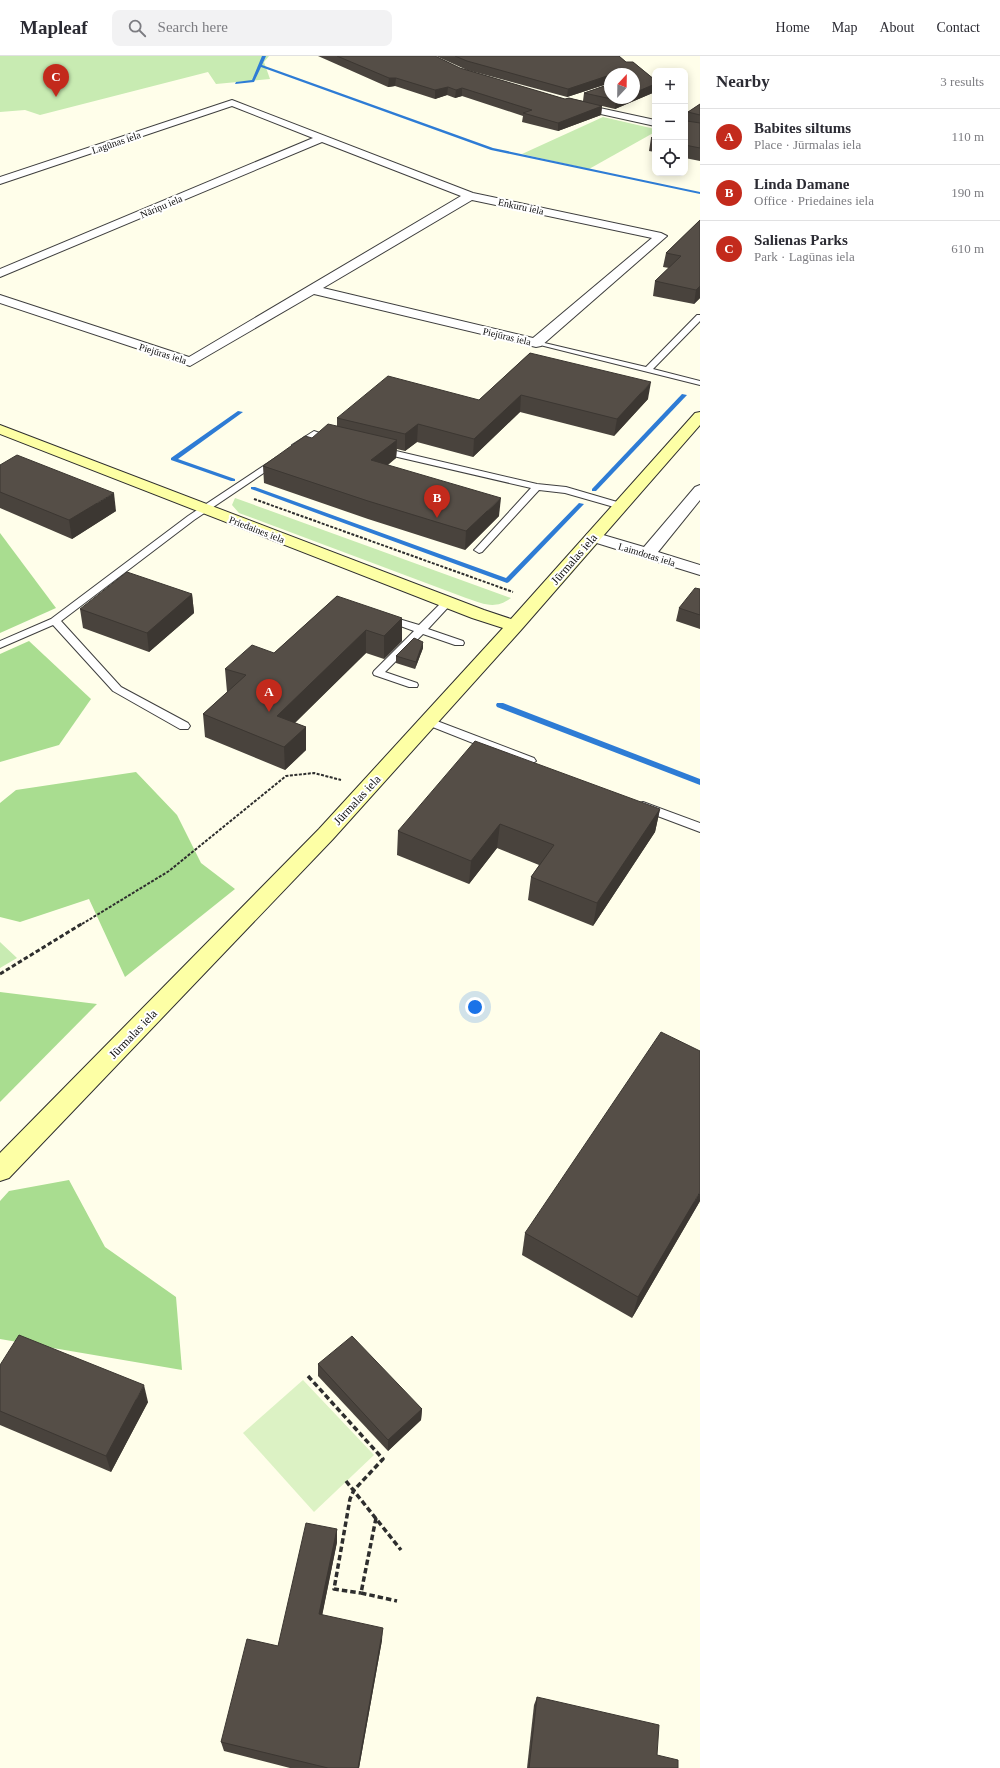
<!DOCTYPE html>
<meta charset="utf-8">
<style>
:root{--surface:#fff;--page:#f2f2f3;--text:#2b2b33;--muted:#7c7c81;--line:#e1e1e2;--accent:#c32a1c}
body{margin:0;font-family:"Times New Roman",serif;background:var(--page);color:var(--text)}
.controls{position:absolute;right:12px;top:12px;display:grid;overflow:hidden;border-radius:8px;box-shadow:0 2px 10px #0003}
.controls button{width:36px;height:36px;display:grid;place-items:center;padding:0;border:0;border-bottom:1px solid var(--line);background:var(--surface);color:var(--text);font:20px sans-serif}
.compass{position:absolute;left:604px;top:12px;width:36px;height:36px;border-radius:50%;background:var(--surface);box-shadow:0 2px 10px #0003;rotate:22deg}
.you{position:absolute;left:475px;top:951px;width:14px;height:14px;margin:-10px;border:3px solid #fff;border-radius:50%;background:#1a73e8;box-shadow:0 0 0 6px #1a73e833}
.badge{display:grid;place-items:center;width:26px;height:26px;border-radius:50%;background:var(--accent);color:#fff;font-size:13px;font-weight:700}
.pin{position:absolute;translate:-50% -33px;filter:drop-shadow(0 1px 2px #0008)}
.pin::after{content:'';position:absolute;top:21px;width:14px;height:12px;background:inherit;clip-path:polygon(0 0,100% 0,50% 100%)}
.list{margin:0;padding:0;list-style:none}
h2{display:flex;justify-content:space-between;align-items:center;height:52px;margin:0;padding:0 16px;font-size:17px}
h2 small{font-size:13px;font-weight:400;color:var(--muted)}
.list li{display:grid;grid-template-columns:26px 1fr auto;gap:12px;align-items:center;box-sizing:border-box;height:56px;padding:0 16px;border-top:1px solid var(--line)}
.list b{display:block;font-size:15px;white-space:nowrap}
.list p{margin:0;font-size:13px;white-space:nowrap;color:var(--muted)}
.list em{font-size:13px;font-style:normal;color:var(--muted)}
.icon{flex:none;width:22px;height:22px;fill:none;stroke:currentColor;stroke-width:2;stroke-linecap:round;stroke-linejoin:round}
.map{position:relative;flex:none;width:700px;height:1712px;overflow:hidden}
header{display:flex;align-items:center;gap:24px;box-sizing:border-box;height:56px;padding:0 20px;background:var(--surface);border-bottom:1px solid var(--line)}
header strong{font-size:19px}
nav{display:flex;gap:22px;margin-inline-start:auto;font-size:14px}
.search{width:280px;height:36px;background:var(--page);display:flex;align-items:center;gap:10px;box-sizing:border-box;padding:0 14px;border-radius:8px;color:var(--muted);font-size:15px}
main{display:flex}
aside{flex:1;background:var(--surface)}
.map>svg:first-child{display:block}
.green{fill:#c8ebb2}
.forest{fill:#a9dd90}
.pitch{fill:#dcf2c4}
.lines{fill:none;stroke-linecap:round;stroke-linejoin:round}
.stream{fill:#2e7cd5;fill-rule:evenodd}
.lane-casing{stroke:#3f3f3f;stroke-width:2}
.street-casing{stroke:#3f3f3f;stroke-width:2}
.secondary-casing{stroke:#2e2e2e;stroke-width:2}
.path-far2{stroke:#2e2e2e;stroke-width:2;stroke-dasharray:3 1.5;stroke-linecap:butt}
.path-far1{stroke:#2e2e2e;stroke-width:3;stroke-dasharray:4.5 2.5;stroke-linecap:butt}
.path{stroke:#2e2e2e;stroke-width:3.5;stroke-dasharray:5.5 3;stroke-linecap:butt}
.lane{fill:#fff;fill-rule:evenodd}
.street{fill:#fff;fill-rule:evenodd}
.secondary{fill:#fdffa5;fill-rule:evenodd}
.wall{fill:#49433d}
.shaded-wall{fill:#3c3732}
.building{fill:#554e47;stroke:#3c3732}
.labels{text-anchor:middle;stroke-width:4;stroke-linejoin:round;paint-order:stroke}
.far-street-label{font-size:10px;fill:#0c0c0c;stroke:#fff}
.street-label{font-size:12px;fill:#0c0c0c;stroke:#fff}
</style>
<header>
<strong>Mapleaf</strong>
<div class="search"><svg class="icon" aria-label="search" viewBox="0 0 24 24"><circle cx="10" cy="10" r="6"/><path d="M15 15l6 6"/></svg>Search here</div>
<nav><a>Home</a><a>Map</a><a>About</a><a>Contact</a></nav>
</header>
<main>
<div class="map">
<svg width="700" height="1712" viewBox="0 0 700 1712">
<rect width="100%" height="100%" fill="#fffeea"/>
<g class="green">
<path d="M0 0H269L264 6 270 23 216 28 208 16 40 59 25 54 0 56Z"/>
<path d="M603 61 655 73V76L589 113 522 98Z"/>
<path d="M235 442 511 542C495 554 484 548 466 542L239 457 232 449Z"/>
<path d="M0 886 17 902 0 912Z"/>
</g>
<g class="forest">
<path d="M0 477 56 552 0 577Z"/>
<path d="M29 585 91 643 59 689 0 706V598Z"/>
<path d="M136 716 177 759 201 807 235 833 125 921 89 843 20 866 0 861V747L16 734Z"/>
<path d="M0 936 97 948 0 1046Z"/>
<path d="M69 1124 105 1191 176 1241 182 1314 0 1283V1145L9 1135Z"/>
</g>
<path class="pitch" d="M303 1324 374 1399 314 1456 243 1377Z"/>
<g class="lines">
<g class="stream">
<path d="M262 0H266L262 9 493 92 700 136V138L491 94 261 11 254 26 235 28 236 26 252 24Z"/>
<path d="M682 338 687 339 596 435H592V433Z"/>
<path d="M238 355 243 356 178 403 235 423V425H231L171 404V402Z"/>
<path d="M251 431H255L506 522 579 447 584 448 509 526 507 527 251 433Z"/>
<path d="M497 647H503L700 723V729L497 651 496 649Z"/>
</g>
<defs>
<g id="lane">
<path d="M697 259H700V265L653 313 700 325V329L532 287 536 285 646 311Z"/>
<path d="M314 375 337 383 333 386 315 381 298 393H292V389Z"/>
<path d="M379 391 537 428 566 431 624 448 626 450 621 453 565 437 539 434 482 496 479 497 474 494 476 492 531 432 376 396 375 394Z"/>
<path d="M277 401 281 404 280 406 194 464 61 565 121 631 188 667 190 670 188 673H180L113 635 53 569 0 592V585L51 563 188 460Z"/>
<path d="M448 543 453 546 428 573 463 585 464 587 463 589H455L423 578 385 616 417 627 418 629 417 631H409L374 619 373 617 374 615 414 575 395 568 394 566 395 564 399 563 419 569 444 544Z"/>
<path d="M429 662 534 702 536 705 530 709 526 708 425 668 423 666Z"/>
<path d="M643 746 700 767V776L639 753 637 750 639 747Z"/>
</g>
<g id="street">
<path d="M232 44 473 137 661 177 667 180 541 290 536 291 314 238 190 310 0 247V239L189 301 461 140 322 86 0 221V213L313 82 232 50 0 128V121ZM472 144 652 182 533 282 323 232Z"/>
<path d="M572 46 655 64V70L569 51 567 49Z"/>
<path d="M700 429V444L658 496 700 509V519L587 484 585 481 587 478 593 476 644 491 695 431Z"/>
</g>
<path id="secondary" d="M700 356V369L521 574 333 783 9 1122 0 1125V1097L319 773 503 572 472 562 0 378V369L484 554 511 563 695 357Z"/>
</defs>
<use href="#lane" class="lane-casing"/>
<use href="#street" class="street-casing"/>
<use href="#secondary" class="secondary-casing"/>
<g class="path-far2">
<path d="M254 443 513 536"/>
<path d="M82 868 169 815 286 720 314 717 341 724"/>
</g>
<path class="path-far1" d="M0 918 83 867"/>
<g class="path">
<path d="M308 1320 383 1403 354 1434 350 1443 334 1533 361 1537"/>
<path d="M346 1425 401 1494"/>
<path d="M376 1462 361 1537 397 1545"/>
</g>
<use href="#lane" class="lane"/>
<use href="#street" class="street"/>
<use href="#secondary" class="secondary"/>
</g>
<g class="wall">
<path d="M318 0H435L460 12 565 43 569 42 583 45 584 37 610 28V42H634V18H610V27L567 41 467 14 436 0H619L626 6H633L655 24V36L615 53 602 50 601 59 558 75 522 66 523 60 462 40 455 42 447 39 435 43 395 30 388 31Z"/>
<path d="M700 48V105L685 102V59L687 65 688 56Z"/>
<path d="M655 79V96L649 95 651 82Z"/>
<path d="M700 164V242L694 248 653 240 655 225 669 212 663 211 666 197Z"/>
<path d="M530 297 648 343 614 380 520 356 473 401 417 386 405 395 397 393 396 402 388 409 499 460 465 494 368 463 264 427 263 410 312 382 337 370V362L479 344Z"/>
<path d="M0 409 116 455 72 483 0 452Z"/>
<path d="M700 533V573L676 565 679 552Z"/>
<path d="M192 538 194 557 149 596 83 572 80 553Z"/>
<path d="M337 540 402 585 384 603 366 597 295 667 306 671V694L285 714 205 681 203 658 227 636 225 613 274 597Z"/>
<path d="M423 592 415 613 396 607V600Z"/>
<path d="M660 753 655 776 593 870 528 844 531 821 539 809 497 792 469 828 397 799 398 775Z"/>
<path d="M700 1145 632 1262 522 1199 525 1177Z"/>
<path d="M318 1308 422 1353 421 1364 388 1395 318 1320Z"/>
<path d="M0 1309 148 1346 111 1416 0 1369Z"/>
<path d="M337 1473V1486L322 1559 382 1584 359 1712H290L224 1695 221 1686 278 1590Z"/>
<path d="M537 1641 678 1712H527L534 1649Z"/>
</g>
<g class="shaded-wall">
<path d="M610 19V27L567 41 568 33Z"/>
<path d="M389 22H396L395 30 388 31Z"/>
<path d="M655 28V36L615 53 616 44 621 42H634V37Z"/>
<path d="M448 31 447 39 435 43V34Z"/>
<path d="M462 32V40L455 42 456 34Z"/>
<path d="M602 50 601 59 558 75V67Z"/>
<path d="M700 230V242L694 248 696 234Z"/>
<path d="M651 326 648 343 614 380 617 363Z"/>
<path d="M521 339 520 356 473 401 474 383Z"/>
<path d="M418 368 417 386 405 395V378Z"/>
<path d="M397 384 396 402 371 421V404Z"/>
<path d="M114 437 116 455 72 483 69 464Z"/>
<path d="M501 442 499 460 465 494 466 475Z"/>
<path d="M192 538 194 557 149 596 147 577Z"/>
<path d="M402 562V585L384 603V580Z"/>
<path d="M366 574V597L278 683 277 660Z"/>
<path d="M423 586V592L415 613 416 606Z"/>
<path d="M306 671V694L285 714 284 691Z"/>
<path d="M660 753 655 776 593 870 597 847Z"/>
<path d="M500 768 497 792 469 828 471 805Z"/>
<path d="M700 1136V1145L632 1262 638 1241Z"/>
<path d="M144 1329 148 1346 111 1416 106 1400Z"/>
<path d="M422 1353 421 1364 388 1395V1384Z"/>
<path d="M337 1473V1486L320 1570 319 1558Z"/>
<path d="M383 1572 382 1584 359 1712H358Z"/>
</g>
<g class="building">
<path d="M337 0H435L460 12 565 43 569 42 602 50 558 67 523 57 532 54 462 32 456 34 448 31 435 34 396 22H389Z"/>
<path d="M455 0H619L626 6H633L655 24V28L634 37V18H610V19L568 33 467 5Z"/>
<path d="M610 28V42H621L616 44 584 37Z"/>
<path d="M700 48V59L688 56Z"/>
<path d="M685 58 687 65 700 67V92L685 89Z"/>
<path d="M655 79V83L651 82Z"/>
<path d="M700 164V230L696 234 655 225 681 200 666 197Z"/>
<path d="M530 297 651 326 617 363 521 339 474 383 418 368 405 378 337 362 388 320 479 344Z"/>
<path d="M328 368 397 384 371 404 501 442 466 475 368 445 263 410 305 380 312 382Z"/>
<path d="M17 399 114 437 69 464 0 436V409Z"/>
<path d="M127 516 192 538 147 577 80 553Z"/>
<path d="M695 532 700 533V559L679 552Z"/>
<path d="M337 540 402 562 384 580 366 574 277 660 306 671 284 691 203 658 246 619 225 613 252 589 274 597Z"/>
<path d="M414 582 423 586 416 606 396 600Z"/>
<path d="M475 685 660 753 597 847 531 821 554 789 500 768 471 805 398 775Z"/>
<path d="M661 976 700 995V1136L638 1241 525 1177Z"/>
<path d="M19 1279 144 1329 106 1400 0 1355V1309Z"/>
<path d="M352 1280 422 1353 388 1384 318 1308Z"/>
<path d="M306 1467 337 1473 319 1558 383 1572 358 1712H328L221 1686 247 1583 278 1590Z"/>
<path d="M537 1641 659 1669 657 1699 678 1704V1712H529Z"/>
</g>
<g class="labels">
<g class="far-street-label">
<text transform="translate(116 86) rotate(-19)" y="4">Lagūnas iela</text>
<text transform="translate(161 150) rotate(-23)" y="4">Nāriņu iela</text>
<text transform="translate(521 150) rotate(12)" y="4">Enkuru iela</text>
<text transform="translate(507 280) rotate(13)" y="4">Piejūras iela</text>
<text transform="translate(163 297) rotate(17)" y="4">Piejūras iela</text>
<text transform="translate(257 473) rotate(21)" y="4">Priedaines iela</text>
<text transform="translate(647 498) rotate(17)" y="4">Laimdotas iela</text>
</g>
<g class="street-label">
<text transform="translate(574 503) rotate(-49)" y="4">Jūrmalas iela</text>
<text transform="translate(357 744) rotate(-47)" y="4">Jūrmalas iela</text>
<text transform="translate(133 978) rotate(-46)" y="4">Jūrmalas iela</text>
</g>
</g>
</svg>
<div class="controls">
<button>+</button>
<button>−</button>
<button><svg class="icon" aria-label="locate" viewBox="0 0 24 24"><circle cx="12" cy="12" r="6"/><path d="M12 2v4M12 18v4M2 12h4M18 12h4"/></svg></button>
</div>
<svg class="compass" viewBox="-18 -18 36 36"><path d="M0-13l5 13h-10z" fill="#e53935"/><path d="M0 13l5-13h-10z" fill="#7c7c81"/></svg>
<div class="you"></div>
<div class="pin badge" style="left:269px;top:656px">A</div>
<div class="pin badge" style="left:437px;top:462px">B</div>
<div class="pin badge" style="left:56px;top:41px">C</div>
</div>
<aside>
<h2>Nearby<small>3 results</small></h2>
<ul class="list">
<li><span class="badge">A</span><div><b>Babites siltums</b><p>Place · Jūrmalas iela</p></div><em>110 m</em></li>
<li><span class="badge">B</span><div><b>Linda Damane</b><p>Office · Priedaines iela</p></div><em>190 m</em></li>
<li><span class="badge">C</span><div><b>Salienas Parks</b><p>Park · Lagūnas iela</p></div><em>610 m</em></li>
</ul>
</aside>
</main>
